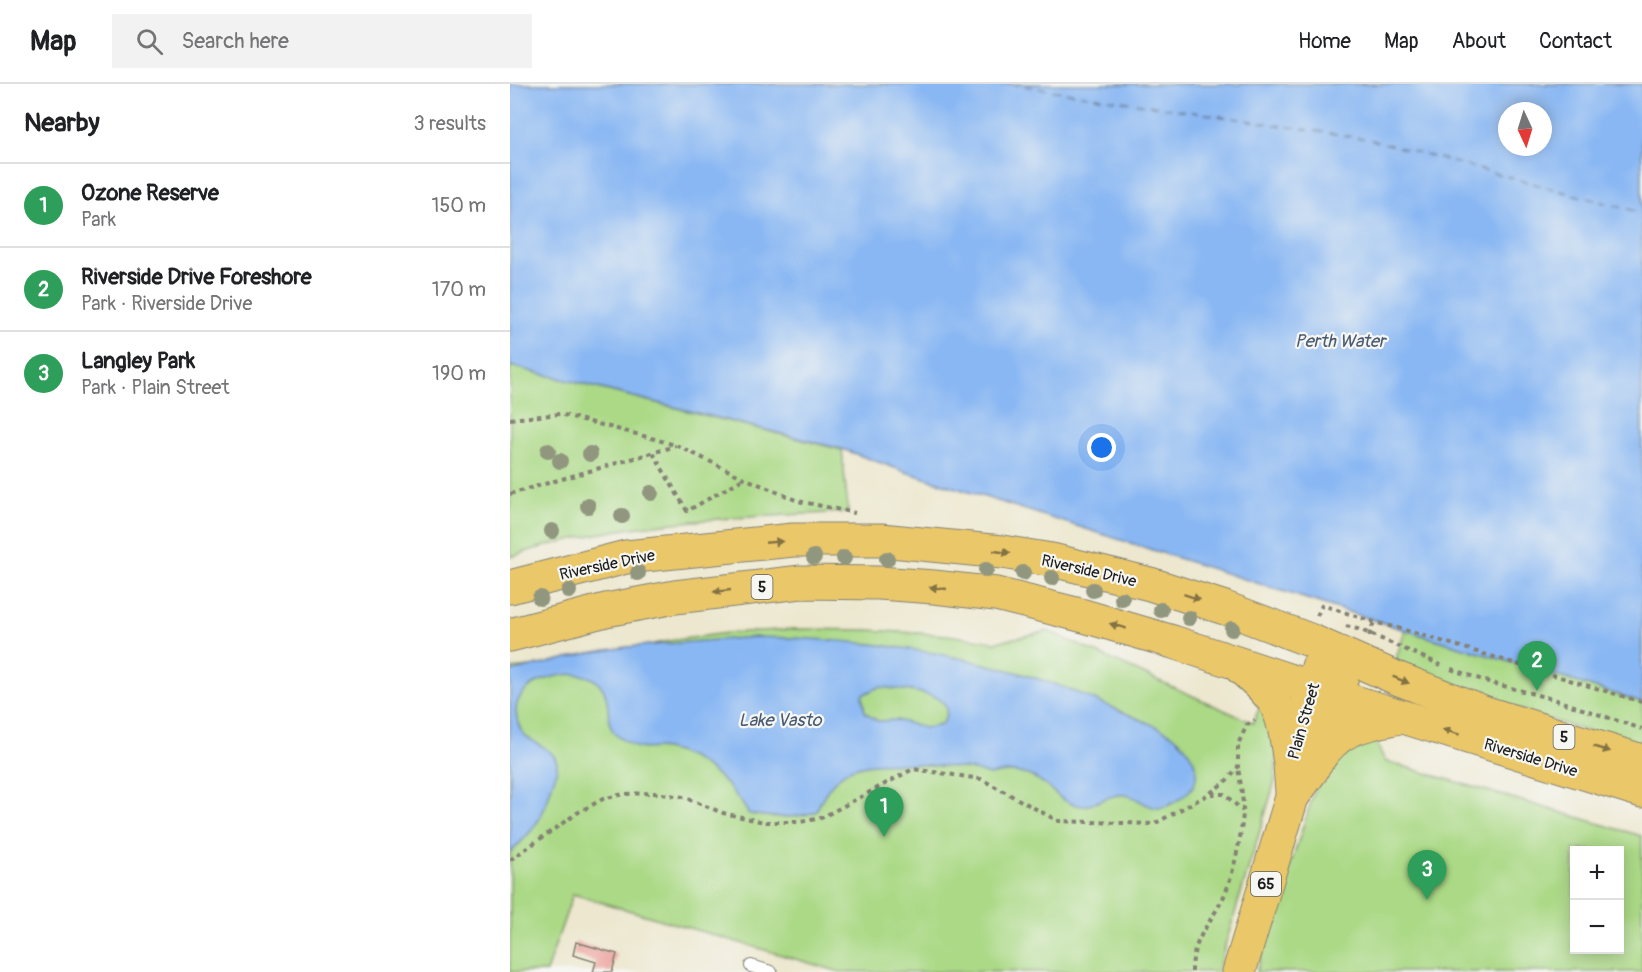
<!DOCTYPE html>
<meta charset="utf-8">
<style>
:root{--surface:#fff;--page:#f2f2f2;--text:#202124;--muted:#757577;--line:#e0e0e0;--accent:#b5179e}
body{margin:0;font-family:Pangolin,sans-serif;background:var(--page);color:var(--text)}
.controls{position:absolute;right:18px;bottom:18px;display:grid;overflow:hidden;border-radius:0px;box-shadow:0 3px 15px #0003}
.controls button{width:54px;height:54px;display:grid;place-items:center;padding:0;border:0;border-bottom:2px solid var(--line);background:var(--surface);color:var(--text);font:30px sans-serif}
.compass{position:absolute;left:988px;top:18px;width:54px;height:54px;border-radius:50%;background:var(--surface);box-shadow:0 3px 15px #0003;rotate:176deg}
.you{position:absolute;left:592px;top:364px;width:21px;height:21px;margin:-15px;border:4px solid #fff;border-radius:50%;background:#1a73e8;box-shadow:0 0 0 9px #1a73e833}
.badge{display:grid;place-items:center;width:39px;height:39px;border-radius:50%;background:var(--accent);color:#fff;font-size:20px;font-weight:700}
.pin{position:absolute;translate:-50% -50px;filter:drop-shadow(0 2px 3px #0008)}
.pin::after{content:'';position:absolute;top:32px;width:21px;height:18px;background:inherit;clip-path:polygon(0 0,100% 0,50% 100%)}
.list{margin:0;padding:0;list-style:none}
h2{display:flex;justify-content:space-between;align-items:center;height:78px;margin:0;padding:0 24px;font-size:26px}
h2 small{font-size:20px;font-weight:400;color:var(--muted)}
.list li{display:grid;grid-template-columns:39px 1fr auto;gap:18px;align-items:center;box-sizing:border-box;height:84px;padding:0 24px;border-top:2px solid var(--line)}
.list b{display:block;font-size:22px;white-space:nowrap}
.list p{margin:0;font-size:20px;white-space:nowrap;color:var(--muted)}
.list em{font-size:20px;font-style:normal;color:var(--muted)}
.icon{flex:none;width:33px;height:33px;fill:none;stroke:currentColor;stroke-width:2;stroke-linecap:round;stroke-linejoin:round}
.map{position:relative;flex:none;width:1132px;height:888px;overflow:hidden}
header{display:flex;align-items:center;gap:36px;box-sizing:border-box;height:84px;padding:0 30px;background:var(--surface);border-bottom:2px solid var(--line)}
header strong{font-size:28px}
nav{display:flex;gap:33px;margin-inline-start:auto;font-size:21px}
.search{width:420px;height:54px;background:var(--page);display:flex;align-items:center;gap:15px;box-sizing:border-box;padding:0 21px;border-radius:0px;color:var(--muted);font-size:22px}
main{display:flex}
aside{flex:1;background:var(--surface)}
.map>svg:first-child{display:block}
.green{fill:#abd986;stroke:#647a51;stroke-width:1.5;fill-rule:evenodd}
.water{fill:#89b7f3;stroke:#526a88;stroke-width:1.5;fill-rule:evenodd}
.lines{fill:none;stroke-linecap:round;stroke-linejoin:round}
.ferry{stroke:#485a72;stroke-width:1.5;stroke-dasharray:8 6;stroke-linecap:butt}
.building{fill:#eca39d}
.service-casing{stroke:#848275;stroke-width:14}
.primary-casing{stroke:#848275;stroke-width:35}
.path{stroke:#848275;stroke-width:4;stroke-dasharray:4.5 4.5;stroke-linecap:butt}
.service{stroke:#fff;stroke-width:12}
.primary{stroke:#eac769;stroke-width:33}
.tree{fill:#91977e}
.oneway{fill:#837242}
.labels{text-anchor:middle;stroke-width:4.5;stroke-linejoin:round;paint-order:stroke}
.shield{fill:#f6f6f2;stroke:#5d5d5c;stroke-width:1.5}
.shield-label{font-size:15px;font-weight:bold;fill:#1c1c1c}
.street-label{font-size:16px;fill:#1c1c1c;stroke:#f6f6f2}
.water-label{font-size:18px;font-style:italic;fill:#485a72;stroke:#f6f6f2}
</style>
<header>
<strong>Map</strong>
<div class="search"><svg class="icon" aria-label="search" viewBox="0 0 24 24"><circle cx="10" cy="10" r="6"/><path d="M15 15l6 6"/></svg>Search here</div>
<nav><a>Home</a><a>Map</a><a>About</a><a>Contact</a></nav>
</header>
<main>
<aside>
<h2>Nearby<small>3 results</small></h2>
<ul class="list">
<li><span class="badge" style="background:#2e9e5b">1</span><div><b>Ozone Reserve</b><p>Park</p></div><em>150 m</em></li>
<li><span class="badge" style="background:#2e9e5b">2</span><div><b>Riverside Drive Foreshore</b><p>Park · Riverside Drive</p></div><em>170 m</em></li>
<li><span class="badge" style="background:#2e9e5b">3</span><div><b>Langley Park</b><p>Park · Plain Street</p></div><em>190 m</em></li>
</ul>
</aside>
<div class="map">
<svg width="1132" height="888" viewBox="0 0 1132 888">
<rect width="100%" height="100%" fill="#f6f6f2"/>
<filter id="ink" filterUnits="userSpaceOnUse"><feTurbulence type="fractalNoise" baseFrequency=".0167" numOctaves="2"/><feDisplacementMap in="SourceGraphic" scale="12" xChannelSelector="R" yChannelSelector="G"/><feConvolveMatrix kernelMatrix="1 2 1 2 8 2 1 2 1" color-interpolation-filters="sRGB"/></filter>
<filter id="wash" filterUnits="userSpaceOnUse"><feTurbulence type="fractalNoise" baseFrequency=".008" numOctaves="4" result="noise"/><feDisplacementMap in="SourceGraphic" scale="24" xChannelSelector="R" yChannelSelector="G"/><feGaussianBlur stdDeviation="1.35" result="paint"/><feColorMatrix in="noise" values="0 0 0 0 0 0 0 0 0 0 0 0 0 0 0 0 0 1.4 0 .05"/><feComposite in="paint" operator="in"/></filter>
<g filter="url(#wash)">
<rect width="100%" height="100%" fill="#ece7ce"/>
<g class="green">
<path d="M0 282 332 366 338 428C224 434 109 435 0 473Z"/>
<path d="M284 545 358 546 437 551 486 558 538 547 743 639 753 615 768 643 765 697 707 888H330L63 810 36 888H0V585L40 581 158 557 217 549Z"/>
<path d="M895 546 1132 618V664L1025 631 885 578Z"/>
<path d="M861 648 875 677 1132 752V888H746L810 690 826 667ZM1064 766H1110V866H1064Z"/>
</g>
<g class="water">
<path d="M0 0H1132V618L895 546 396 388 332 365 0 282ZM997 27H1033V63H997Z"/>
<path d="M245 553C346 554 448 567 544 600 573 610 601 623 629 635 640 640 653 644 663 651 676 661 694 684 683 702 678 711 659 723 649 724 636 724 627 712 615 711 597 709 584 725 566 721 549 718 540 701 525 694 514 689 500 687 489 689 486 689 483 691 480 691 477 691 464 685 458 685 438 682 419 681 399 680 351 678 326 679 306 728 284 735 261 734 239 730 220 699 192 672 155 665 147 663 135 666 128 664 122 662 113 656 108 653 90 639 108 607 81 594 68 588 53 590 40 594 19 599 0 614 8 638 9 642 11 647 14 650 23 660 44 664 47 679 48 686 44 695 42 701 33 735 25 745 0 769V588L78 569 116 563ZM369 603C389 606 456 607 431 641L415 644 387 636 368 637 355 628 352 611Z"/>
</g>
<g class="lines">
<path class="ferry" d="M501 0 858 55 1132 129"/>
</g>
<g id="blocks">
<path class="building" d="M66 858 107 870 102 888H83L86 878 63 871Z"/>
</g>
</g>
<g filter="url(#ink)">
<use href="#blocks" fill-opacity="0" stroke="#848275" stroke-width="1.5"/>
<g class="lines">
<defs>
<path id="service" d="M241 882 261 888"/>
<g id="primary">
<path d="M0 503 116 473 283 456H371L492 468 542 476 640 500 715 524 802 557 884 593 976 629 1132 677"/>
<path d="M0 551 96 526 165 513 291 498 369 499 424 503 486 510 574 532 663 558 845 618 1132 707"/>
<path d="M730 583C768 615 773 624 779 673"/>
<path d="M807 677C830 642 852 641 890 633"/>
<path d="M782 708 780 681 808 583"/>
<path d="M729 888 782 713 802 686 832 592"/>
</g>
</defs>
<use href="#service" class="service-casing"/>
<use href="#primary" class="primary-casing"/>
<g class="path">
<path d="M0 335 50 330 145 355 168 362 234 394 288 417 345 429"/>
<path d="M143 369 177 427 233 395"/>
<path d="M0 410 166 362"/>
<path d="M807 532 812 521 864 538 895 546 1132 618"/>
<path d="M836 542 851 546 931 581"/>
<path d="M859 552 864 538"/>
<path d="M941 585 975 597 1046 616 1132 645"/>
<path d="M701 710H714L733 727"/>
<path d="M0 776 67 729 93 715 113 710 144 709 173 713 213 729 254 738H290L311 734 403 685 471 695 548 737 644 740 699 710 717 696 728 683V660L737 641 745 636"/>
<path d="M682 888C682 856 698 843 712 816 722 798 733 747 733 725 733 711 730 697 728 684"/>
</g>
<use href="#service" class="service"/>
<use href="#primary" class="primary"/>
</g>
<g class="tree">
<circle cx="38" cy="367" r="8"/>
<circle cx="80" cy="370" r="8"/>
<circle cx="50" cy="377" r="8"/>
<circle cx="141" cy="409" r="8"/>
<circle cx="78" cy="422" r="8"/>
<circle cx="112" cy="432" r="8"/>
<circle cx="42" cy="447" r="8"/>
<circle cx="304" cy="473" r="8"/>
<circle cx="334" cy="474" r="8"/>
<circle cx="377" cy="475" r="8"/>
<circle cx="476" cy="486" r="8"/>
<circle cx="128" cy="489" r="8"/>
<circle cx="513" cy="489" r="8"/>
<circle cx="542" cy="494" r="8"/>
<circle cx="583" cy="506" r="8"/>
<circle cx="59" cy="507" r="8"/>
<circle cx="30" cy="514" r="8"/>
<circle cx="612" cy="515" r="8"/>
<circle cx="651" cy="526" r="8"/>
<circle cx="679" cy="534" r="8"/>
<circle cx="722" cy="545" r="8"/>
</g>
<defs><path id="oneway-solid" d="M-6-.8H1V-3.2L6.5 0L1 3.2V.8H-6Z" transform="scale(1.5)"/></defs>
<g class="oneway">
<use href="#oneway-solid" transform="translate(264 458) rotate(-5)"/>
<use href="#oneway-solid" transform="translate(492 468) rotate(8)"/>
<use href="#oneway-solid" transform="translate(428 504) rotate(-174)"/>
<use href="#oneway-solid" transform="translate(212 507) rotate(174)"/>
<use href="#oneway-solid" transform="translate(682 513) rotate(18)"/>
<use href="#oneway-solid" transform="translate(608 542) rotate(-164)"/>
<use href="#oneway-solid" transform="translate(891 596) rotate(22)"/>
<use href="#oneway-solid" transform="translate(941 648) rotate(-163)"/>
<use href="#oneway-solid" transform="translate(1092 665) rotate(17)"/>
</g>
</g>
<g class="labels">
<g class="shield">
<rect x="241.5" y="491" width="21" height="24" rx="4.5"/>
<rect x="1043.5" y="641" width="21" height="24" rx="4.5"/>
<rect x="741" y="788" width="30" height="24" rx="4.5"/>
</g>
<g class="shield-label">
<text x="252" y="508">5</text>
<text x="1054" y="658">5</text>
<text x="756" y="805">65</text>
</g>
<g class="street-label">
<text transform="translate(97 480) rotate(-12)" y="6">Riverside Drive</text>
<text transform="translate(579 486) rotate(13)" y="6">Riverside Drive</text>
<text transform="translate(793 637) rotate(-74)" y="6">Plain Street</text>
<text transform="translate(1021 673) rotate(17)" y="6">Riverside Drive</text>
</g>
<g class="water-label">
<text x="830" y="263">Perth Water</text>
<text x="270" y="642">Lake Vasto</text>
</g>
</g>
</svg>
<div class="controls">
<button>+</button>
<button>−</button>
</div>
<svg class="compass" viewBox="-18 -18 36 36"><path d="M0-13l5 13h-10z" fill="#e53935"/><path d="M0 13l5-13h-10z" fill="#757577"/></svg>
<div class="you"></div>
<div class="pin badge" style="left:374px;top:753px;background:#2e9e5b">1</div>
<div class="pin badge" style="left:1027px;top:607px;background:#2e9e5b">2</div>
<div class="pin badge" style="left:917px;top:816px;background:#2e9e5b">3</div>
</div>
</main>
